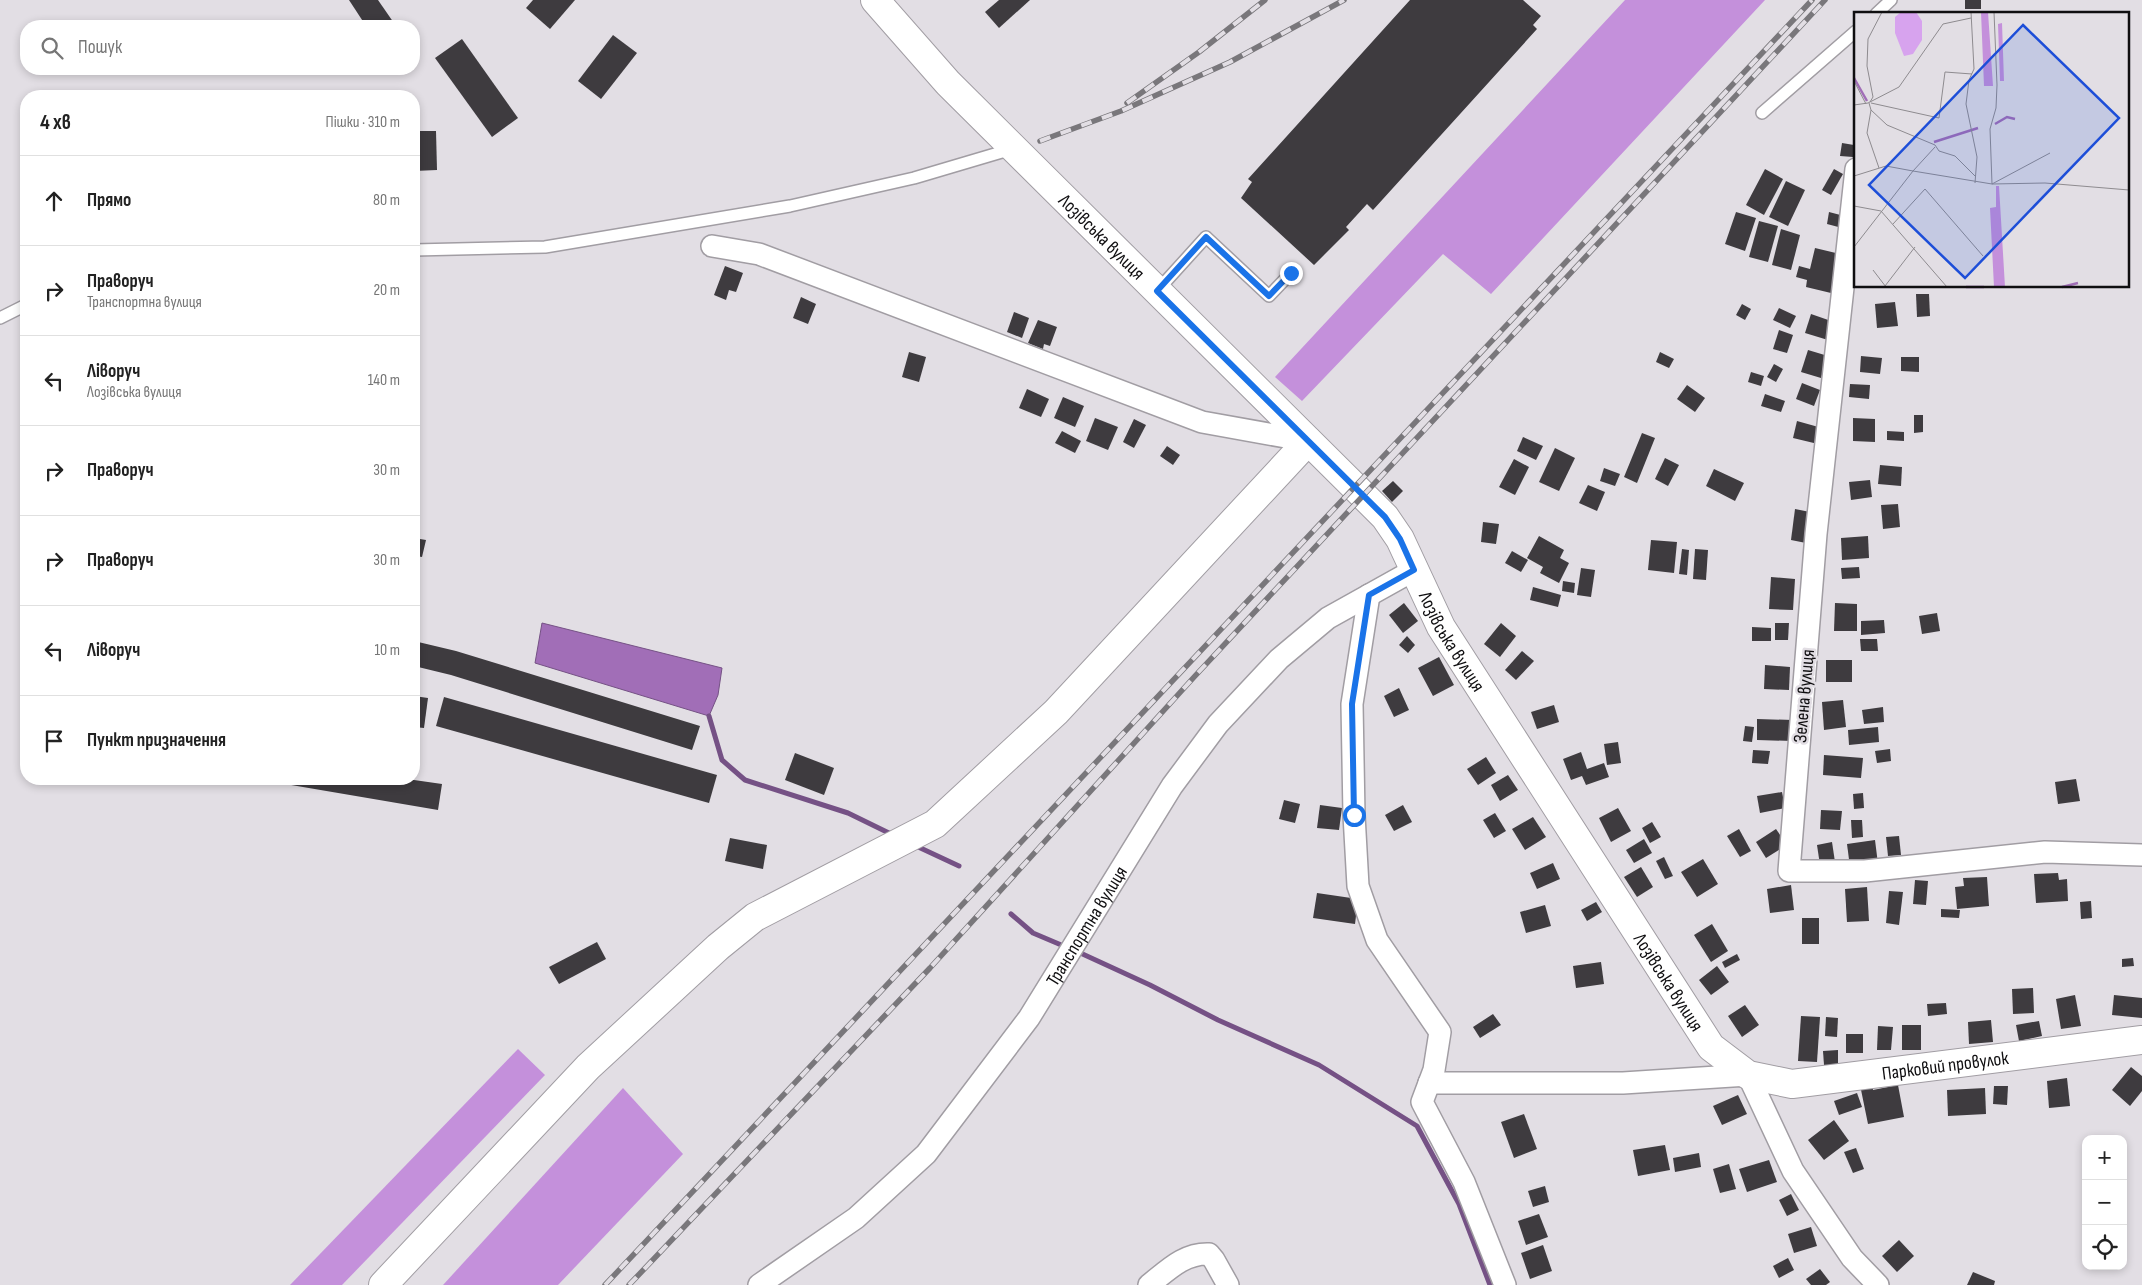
<!DOCTYPE html>
<html lang="uk">
<meta charset="utf-8">
<style>
:root{--surface:#fff;--page:#f6f6f6;--text:#222;--muted:#767676;--line:#e0e0e0}
body{margin:0;font-family:"Sofia Sans Condensed",sans-serif;background:var(--page);color:var(--text)}
.controls{position:absolute;right:15px;bottom:15px;display:grid;overflow:hidden;border-radius:10px;box-shadow:0 2px 8px #0003}
.controls button{width:45px;height:45px;display:grid;place-items:center;padding:0;border:0;border-bottom:1px solid var(--line);background:var(--surface);color:var(--text);font:25px sans-serif}
.stop{position:absolute;width:15px;height:15px;margin:-11px;border:4px solid #1a73e8;border-radius:50%;background:#fff}
.stop.end{background:#1a73e8;border-color:#fff;box-shadow:0 1px 5px #0008}
.list{margin:0;padding:0;list-style:none}
h2{display:flex;justify-content:space-between;align-items:center;height:65px;margin:0;padding:0 20px;font-size:21px}
h2 small{font-size:16px;font-weight:400;color:var(--muted)}
.list li{display:grid;grid-template-columns:32px 1fr auto;gap:15px;align-items:center;box-sizing:border-box;height:90px;padding:0 20px;border-top:1px solid var(--line)}
.list b{display:block;font-size:19px;white-space:nowrap}
.list p{margin:0;font-size:16px;white-space:nowrap;color:var(--muted)}
.list em{font-size:16px;font-style:normal;color:var(--muted)}
.icon{flex:none;width:28px;height:28px;fill:none;stroke:currentColor;stroke-width:2;stroke-linecap:round;stroke-linejoin:round}
.map{position:relative;flex:none;width:2142px;height:1285px;overflow:hidden}
.search{position:absolute;background:var(--surface);box-shadow:0 2px 8px #0003;left:20px;top:20px;width:400px;height:55px;display:flex;align-items:center;gap:12px;box-sizing:border-box;padding:0 18px;border-radius:20px;color:var(--muted);font-size:19px}
.panel{position:absolute;background:var(--surface);box-shadow:0 2px 8px #0003;left:20px;top:90px;width:400px;height:695px;border-radius:20px}
.map>svg:first-child{display:block}
.forest{fill:#c490db}
.water{fill:#a16eb7;stroke:#755185}
.lines{fill:none;stroke-linecap:round;stroke-linejoin:round}
.stream{stroke:#755185;stroke-width:5}
.building{fill:#3e3b3f}
.lane-casing{stroke:#a19da3;stroke-width:14}
.street-casing{stroke:#a19da3;stroke-width:24}
.secondary-casing{stroke:#a19da3;stroke-width:30}
.lane{stroke:#fff;stroke-width:11}
.street{stroke:#fff;stroke-width:21}
.secondary{stroke:#fff;stroke-width:28}
.rail-casing{stroke:#79777b;stroke-width:5.5}
.rail{stroke:#e2dee4;stroke-width:4;stroke-dasharray:11;stroke-linecap:butt}
.route{stroke:#1a73e8;stroke-width:6}
.labels{text-anchor:middle;stroke-width:5;stroke-linejoin:round;paint-order:stroke}
.street-label{font-size:19px;fill:#0f0e10;stroke:#e2dee4}
.inset-river{fill:none;stroke:#a16eb7;stroke-width:2.5}
.inset-road{fill:none;stroke:#8e8b8f;stroke-width:1}
.view{fill:#1d4ed8;fill-opacity:0.15;stroke:#1d4ed8;stroke-width:2.5}
.inset-edge{fill:none;stroke:#0f0e10;stroke-width:2.5}
</style>
<div class="map">
<svg width="2142" height="1285" viewBox="0 0 2142 1285">
<rect width="100%" height="100%" fill="#e2dee4"/>
<g class="forest">
<path d="M1625 0H1765L1491 294 1443 254 1302 401 1275 377Z"/>
<path d="M518 1049 545 1075 342 1285H290Z"/>
<path d="M623 1088 683 1154 558 1285H443Z"/>
</g>
<path class="water" d="M542 623 722 668 718 695 709 716 535 663Z"/>
<g class="lines">
<g class="stream">
<path d="M709 716 722 760 745 780 848 813 893 835"/>
<path d="M914 845 959 866"/>
<path d="M1011 914 1033 933 1066 947"/>
<path d="M1076 951 1150 985 1218 1020 1319 1065 1417 1126 1459 1204 1490 1285"/>
</g>
</g>
<g class="building">
<path d="M349 0H378L396 26H366Z"/>
<path d="M533 0H575L550 29 526 8Z"/>
<path d="M999 0H1030L999 28 985 12Z"/>
<path d="M1410 0H1523L1541 16 1533 25 1537 29 1373 210 1367 204 1346 227 1349 230 1314 265 1241 198 1252 182 1248 179Z"/>
<rect x="1965" y="0" width="16" height="9"/>
<path d="M613 35 637 53 601 99 578 81Z"/>
<path d="M462 39 518 118 492 137 435 58Z"/>
<path d="M414 131H436L437 170 414 171Z"/>
<path d="M1842 143 1854 145 1853 157 1840 156Z"/>
<path d="M1765 169 1783 179 1764 215 1746 205Z"/>
<path d="M1834 169 1843 174 1831 195 1822 190Z"/>
<path d="M1786 181 1805 190 1788 226 1769 217Z"/>
<path d="M1736 212 1756 218 1745 251 1725 244Z"/>
<path d="M1829 212 1848 217 1846 229 1827 224Z"/>
<path d="M1759 221 1778 226 1768 262 1749 257Z"/>
<path d="M1781 229 1800 235 1791 270 1772 265Z"/>
<path d="M1815 248 1840 254 1831 293 1806 287 1807 280 1796 277 1799 266 1810 269Z"/>
<path d="M725 266 743 273 736 292 729 290 726 300 714 295Z"/>
<path d="M1916 294H1929L1930 316 1917 317Z"/>
<path d="M801 297 816 304 808 324 793 318Z"/>
<path d="M1895 302 1898 326 1877 328 1875 304Z"/>
<path d="M1742 304 1751 309 1745 320 1736 315Z"/>
<path d="M1779 308 1796 316 1790 328 1773 320Z"/>
<path d="M1014 312 1029 318 1022 338 1007 332Z"/>
<path d="M1811 314 1834 322 1828 340 1805 333Z"/>
<path d="M1038 320 1057 327 1050 346 1044 344 1043 349 1028 343Z"/>
<path d="M1779 330 1793 335 1787 353 1773 349Z"/>
<path d="M1808 350 1828 356 1821 378 1801 372Z"/>
<path d="M909 352 926 357 919 382 902 377Z"/>
<path d="M1660 352 1674 359 1669 368 1656 362Z"/>
<path d="M1861 356 1882 358 1880 374 1860 372Z"/>
<path d="M1901 357H1919V372L1901 371Z"/>
<path d="M1774 364 1783 369 1776 382 1767 377Z"/>
<path d="M1751 372 1764 376 1761 386 1748 382Z"/>
<path d="M1802 383 1820 390 1814 406 1796 399Z"/>
<path d="M1850 384 1870 385 1869 399 1849 397Z"/>
<path d="M1687 385 1705 398 1695 412 1677 399Z"/>
<path d="M1027 389 1049 399 1041 417 1019 408Z"/>
<path d="M1765 394 1785 401 1781 412 1761 406Z"/>
<path d="M1063 397 1084 406 1075 427 1054 418Z"/>
<path d="M1914 415H1923V432L1914 433Z"/>
<path d="M1095 418 1118 427 1108 450 1086 441Z"/>
<path d="M1853 418 1875 419V442L1853 441Z"/>
<path d="M1134 419 1146 425 1134 448 1123 442Z"/>
<path d="M1797 421 1822 428 1818 444 1793 438Z"/>
<path d="M1062 431 1081 441 1075 453 1055 443Z"/>
<path d="M1887 431 1904 432V441L1887 440Z"/>
<path d="M1642 433 1655 438 1637 483 1624 477Z"/>
<path d="M1523 437 1543 446 1536 460 1517 451Z"/>
<path d="M1167 446 1180 455 1173 465 1160 456Z"/>
<path d="M1555 448 1575 458 1559 491 1539 482Z"/>
<path d="M1665 458 1679 465 1668 486 1655 479Z"/>
<path d="M1514 459 1529 467 1515 495 1499 487Z"/>
<path d="M1880 465 1902 467 1901 486 1878 484Z"/>
<path d="M1604 468 1620 474 1615 486 1600 481Z"/>
<path d="M1714 469 1744 483 1735 501 1706 486Z"/>
<path d="M1870 480 1872 497 1851 500 1849 482Z"/>
<path d="M1393 481 1403 491 1392 502 1382 491Z"/>
<path d="M1588 485 1605 492 1597 511 1579 503Z"/>
<path d="M1898 504 1900 527 1883 529 1881 505Z"/>
<path d="M1795 509 1810 512 1806 543 1791 540Z"/>
<path d="M1483 522 1499 524 1496 544 1481 542Z"/>
<path d="M1539 536 1564 550 1560 558 1569 563 1559 583 1540 573 1543 567 1527 558Z"/>
<path d="M1868 536 1869 558 1842 560 1841 538Z"/>
<path d="M414 538 426 540 422 557 416 556 414 561Z"/>
<path d="M1651 540 1677 542 1674 573 1648 570Z"/>
<path d="M1682 549 1689 550 1687 575 1679 574Z"/>
<path d="M1695 549 1708 550 1706 580 1693 579Z"/>
<path d="M1512 551 1528 560 1521 572 1505 563Z"/>
<path d="M1859 567 1860 578 1842 579 1841 568Z"/>
<path d="M1581 568 1595 570 1591 597 1577 595Z"/>
<path d="M1771 577 1795 579 1793 610 1769 609Z"/>
<path d="M1563 581 1575 583 1574 593 1562 591Z"/>
<path d="M1533 587 1561 595 1558 607 1530 600Z"/>
<path d="M1404 603 1418 621 1403 633 1389 615Z"/>
<path d="M1835 603 1857 604V631H1834Z"/>
<path d="M1937 613 1940 631 1922 634 1919 616Z"/>
<path d="M1884 620 1885 633 1861 635V621Z"/>
<path d="M1501 623 1516 636 1500 657 1484 644Z"/>
<path d="M1775 623H1789L1788 640H1775Z"/>
<path d="M1752 627 1771 628V641H1752Z"/>
<path d="M1407 636 1415 645 1408 653 1399 645Z"/>
<path d="M1860 639H1877L1878 651H1861Z"/>
<path d="M414 641 456 651 700 726 692 750 451 675 414 666Z"/>
<path d="M1522 651 1534 661 1516 680 1505 670Z"/>
<path d="M1439 657 1454 685 1433 696 1418 668Z"/>
<rect x="1826" y="660" width="26" height="22"/>
<path d="M1765 665 1790 667 1789 690 1764 689Z"/>
<path d="M1399 688 1409 710 1394 717 1384 696Z"/>
<path d="M414 696 428 698 424 728 414 727Z"/>
<path d="M444 697 717 775 709 803 436 726Z"/>
<path d="M1843 700 1846 727 1824 730 1822 702Z"/>
<path d="M1554 705 1559 722 1537 729 1531 712Z"/>
<path d="M1883 707 1884 722 1864 724 1862 710Z"/>
<path d="M1757 719 1793 720 1792 741 1757 740Z"/>
<path d="M1745 726 1754 727 1752 742 1743 741Z"/>
<path d="M1878 727 1879 742 1849 745 1848 730Z"/>
<path d="M1618 742 1621 763 1607 765 1604 744Z"/>
<path d="M1890 749 1891 761 1877 763 1875 751Z"/>
<path d="M1753 750 1770 751 1768 764 1752 763Z"/>
<path d="M1581 752 1587 769 1604 763 1609 777 1586 785 1582 776 1571 780 1563 759Z"/>
<path d="M795 753 834 768 824 795 785 780Z"/>
<path d="M1824 755 1863 758 1861 778 1823 775Z"/>
<path d="M1486 757 1496 773 1478 785 1467 769Z"/>
<path d="M1508 775 1518 790 1500 801 1491 785Z"/>
<path d="M256 779H407L442 784 438 810Z"/>
<path d="M2076 779 2080 801 2058 804 2055 782Z"/>
<path d="M1782 792 1785 808 1760 813 1757 796Z"/>
<path d="M1863 793 1864 808 1854 809 1853 794Z"/>
<path d="M1284 800 1300 804 1295 823 1279 819Z"/>
<path d="M1320 805 1342 808 1339 830 1317 828Z"/>
<path d="M1403 805 1412 822 1394 831 1385 815Z"/>
<path d="M1618 808 1631 831 1611 842 1599 818Z"/>
<path d="M1821 810 1842 811 1840 830 1820 829Z"/>
<path d="M1495 813 1506 831 1494 838 1483 820Z"/>
<path d="M1533 817 1546 837 1525 850 1512 829Z"/>
<path d="M1851 820H1862L1863 837 1852 838Z"/>
<path d="M1652 822 1661 837 1650 843 1642 828Z"/>
<path d="M1739 829 1751 851 1740 857 1727 836Z"/>
<path d="M1776 829 1787 845 1766 858 1756 842Z"/>
<path d="M1899 836 1901 855 1888 856 1886 837Z"/>
<path d="M730 838 767 845 763 869 725 861Z"/>
<path d="M1644 839 1652 853 1634 863 1626 850Z"/>
<path d="M1875 840 1878 864 1850 867 1847 844Z"/>
<path d="M1832 842 1835 862 1820 865 1817 845Z"/>
<path d="M1664 857 1673 876 1665 879 1656 861Z"/>
<path d="M1703 859 1718 884 1697 897 1681 872Z"/>
<path d="M1553 863 1560 879 1537 889 1530 873Z"/>
<path d="M1641 867 1653 887 1637 897 1624 877Z"/>
<path d="M2058 873 2059 880 2067 879 2068 901 2036 903 2034 874Z"/>
<path d="M1987 877 1989 906 1957 909 1955 887 1964 886 1963 878Z"/>
<path d="M1915 880 1928 881 1926 905 1913 904Z"/>
<path d="M1791 885 1794 910 1770 913 1767 889Z"/>
<path d="M1867 887 1869 921 1847 922 1845 889Z"/>
<path d="M1889 891 1903 892 1899 925 1886 923Z"/>
<path d="M1317 893 1358 899 1355 924 1313 918Z"/>
<path d="M2091 901 2092 918 2081 919 2080 902Z"/>
<path d="M1596 902 1602 912 1587 921 1581 910Z"/>
<path d="M1545 905 1551 926 1526 933 1520 912Z"/>
<path d="M1941 909 1960 910 1959 918 1941 917Z"/>
<rect x="1802" y="918" width="17" height="26"/>
<path d="M1712 924 1728 951 1711 962 1694 935Z"/>
<path d="M597 942 606 959 559 984 549 967Z"/>
<path d="M1737 954 1740 960 1725 968 1722 962Z"/>
<path d="M2133 958 2134 966 2122 967V959Z"/>
<path d="M1601 962 1604 984 1576 988 1573 966Z"/>
<path d="M1717 966 1729 982 1711 995 1699 980Z"/>
<path d="M2033 988 2034 1013 2013 1014 2012 989Z"/>
<path d="M2075 995 2081 1026 2061 1029 2056 999Z"/>
<path d="M2114 995 2142 998V1018L2112 1015Z"/>
<path d="M1946 1003 1947 1014 1928 1016 1927 1004Z"/>
<path d="M1745 1005 1759 1025 1742 1037 1728 1016Z"/>
<path d="M1493 1014 1501 1025 1480 1038 1473 1027Z"/>
<path d="M1801 1016 1820 1017 1817 1062 1798 1061Z"/>
<path d="M1826 1017 1838 1018 1837 1037 1825 1036Z"/>
<path d="M1991 1020 1993 1042 1969 1044 1968 1022Z"/>
<path d="M2039 1021 2042 1036 2019 1041 2016 1025Z"/>
<rect x="1902" y="1025" width="19" height="25"/>
<path d="M1878 1026 1893 1027 1891 1050H1877Z"/>
<rect x="1846" y="1034" width="17" height="19"/>
<path d="M1838 1050V1065H1824L1823 1051Z"/>
<path d="M2131 1067 2142 1076V1091L2130 1106 2112 1090Z"/>
<path d="M1871 1078 1873 1090 1898 1085 1904 1117 1868 1124 1859 1080Z"/>
<path d="M2067 1078 2070 1106 2049 1108 2047 1081Z"/>
<path d="M1994 1086H2008L2007 1105 1993 1104Z"/>
<path d="M1985 1088 1986 1114 1948 1116 1947 1090Z"/>
<path d="M1857 1093 1862 1107 1839 1115 1834 1101Z"/>
<path d="M1738 1095 1747 1114 1722 1125 1713 1106Z"/>
<path d="M1524 1114 1537 1149 1514 1158 1501 1122Z"/>
<path d="M1834 1120 1849 1141 1824 1160 1808 1140Z"/>
<path d="M1665 1145 1670 1170 1638 1176 1633 1150Z"/>
<path d="M1856 1148 1864 1169 1853 1173 1844 1152Z"/>
<path d="M1699 1153 1701 1167 1675 1172 1673 1158Z"/>
<path d="M1769 1160 1777 1182 1747 1192 1739 1169Z"/>
<path d="M1729 1164 1736 1189 1720 1193 1713 1169Z"/>
<path d="M1545 1186 1549 1202 1533 1207 1528 1191Z"/>
<path d="M1791 1194 1799 1210 1787 1216 1779 1200Z"/>
<path d="M1539 1214 1548 1237 1526 1245 1518 1221Z"/>
<path d="M1811 1227 1817 1246 1794 1253 1788 1234Z"/>
<path d="M1899 1240 1914 1256 1897 1272 1882 1256Z"/>
<path d="M1543 1245 1552 1271 1530 1279 1521 1253Z"/>
<path d="M1788 1258 1794 1270 1779 1278 1773 1266Z"/>
<path d="M1820 1269 1830 1282 1826 1285H1811L1806 1279Z"/>
<path d="M1973 1272 1995 1281 1994 1285H1967Z"/>
</g>
<g class="lines">
<defs>
<g id="lane">
<path d="M1876 14 1891 0"/>
<path d="M1762 113 1856 31"/>
<path d="M414 250 545 247 790 206 914 178 1012 149"/>
<path d="M1157 291 1206 237 1269 296 1291 273"/>
<path d="M0 318 26 305"/>
</g>
<g id="street">
<path d="M1856 169 1816 534 1789 871H1865L2045 852 2142 855"/>
<path d="M712 246 759 254 1202 422 1308 441"/>
<path d="M1369 595 1352 704 1354 815 1358 886 1377 940 1440 1032 1434 1070 1422 1102 1464 1182 1505 1285"/>
<path d="M1429 1083H1623L1748 1075 1793 1171 1852 1258 1878 1285"/>
<path id="s1" d="M759 1285 856 1218 926 1154 1029 1018 1172 786 1218 724 1279 659 1328 618 1414 570"/>
<path d="M1149 1285C1168 1270 1184 1253 1209 1254L1214 1260 1228 1285"/>
</g>
<g id="secondary">
<path id="s2" d="M875 0 948 83 1385 517 1400 539 1441 627 1711 1047 1748 1075 1792 1084 2142 1040"/>
<path d="M383 1285 588 1067 718 947 755 917 935 824 1056 712 1308 441"/>
</g>
</defs>
<use href="#lane" class="lane-casing"/>
<use href="#street" class="street-casing"/>
<use href="#secondary" class="secondary-casing"/>
<use href="#lane" class="lane"/>
<use href="#street" class="street"/>
<use href="#secondary" class="secondary"/>
<defs>
<g id="rail">
<path d="M1127 103 1199 52 1265 0"/>
<path d="M1040 141 1121 111 1230 62 1344 0"/>
<path d="M605 1285 1812 0"/>
<path d="M629 1285 930 968 1195 676 1825 0"/>
</g>
</defs>
<use href="#rail" class="rail-casing"/>
<use href="#rail" class="rail"/>
</g>
<g class="lines">
<path class="route" d="M1291 273 1269 296 1206 237 1157 291 1385 517 1400 539 1414 570 1369 595 1352 704 1354 815"/>
</g>
<g class="labels">
<g class="street-label">
<text dy="7" stroke="none"><textPath href="#s2" startOffset="328">Лозівська вулиця</textPath></text>
<text dy="7" stroke="none"><textPath href="#s2" startOffset="868">Лозівська вулиця</textPath></text>
<text transform="translate(1803 696) rotate(-85)" y="7">Зелена вулиця</text>
<text dy="7" stroke="none"><textPath href="#s1" startOffset="492">Транспортна вулиця</textPath></text>
<text dy="7" stroke="none"><textPath href="#s2" startOffset="1272">Лозівська вулиця</textPath></text>
<text dy="7" stroke="none"><textPath href="#s2" startOffset="1595">Парковий провулок</textPath></text>
</g>
</g>
<g transform="translate(1854 12)">
<rect width="275" height="275" fill="#e2dee4"/>
<path d="M47 0H62L68 9V28L59 42 50 44 41 21V5Z" fill="#d7a3ee"/>
<path d="M127 0H134L139 74H130ZM148 11 150 69H146L144 12ZM142 174H145L151 275H140L136 196 142 195Z" fill="#c490db"/>
<path class="inset-river" d="M0 66 13 89M141 112 153 105 161 107M80 130 124 116M112 275H130M208 275 224 271"/>
<path class="inset-road" d="M117 0 120 57 115 68 112 92 123 145 121 171M0 69 12 92M16 90 19 85 13 54 14 27 28 0M15 91 17 98 13 121 25 156M17 91 85 106 91 60 118 62M0 93 14 91 45 75 89 12 117 6M17 98 33 113 81 133 85 139 101 144 122 165M0 164 32 154 59 159 81 135M138 172 191 171 275 178M138 172 196 141M0 194 27 199 93 275M39 212 71 177 129 244M0 235 59 159 138 172 136 117 142 96 143 73 140 0M19 258 32 275M31 274 61 235"/>
<path class="view" d="M169 13 265 106 111 266 15 173Z"/>
<rect width="275" height="275" class="inset-edge"/>
</g>
</svg>
<div class="controls">
<button>+</button>
<button>−</button>
<button><svg class="icon" aria-label="locate" viewBox="0 0 24 24"><circle cx="12" cy="12" r="6"/><path d="M12 2v4M12 18v4M2 12h4M18 12h4"/></svg></button>
</div>
<div class="stop" style="left:1354px;top:815px"></div>
<div class="stop end" style="left:1291px;top:273px"></div>
<div class="search"><svg class="icon" aria-label="search" viewBox="0 0 24 24"><circle cx="10" cy="10" r="6"/><path d="M15 15l6 6"/></svg>Пошук</div>
<section class="panel">
<h2>4 хв<small>Пішки · 310 m</small></h2>
<ul class="list">
<li><svg class="icon" aria-label="ahead" viewBox="0 0 24 24"><path d="M12 20V5M6 11l6-6 6 6"/></svg><div><b>Прямо</b></div><em>80 m</em></li>
<li><svg class="icon" aria-label="right" viewBox="0 0 24 24"><path d="M7 20v-9h11M14 6l5 5-5 5"/></svg><div><b>Праворуч</b><p>Транспортна вулиця</p></div><em>20 m</em></li>
<li><svg class="icon" aria-label="left" viewBox="0 0 24 24"><path d="M17 20v-9H6M10 6l-5 5 5 5"/></svg><div><b>Ліворуч</b><p>Лозівська вулиця</p></div><em>140 m</em></li>
<li><svg class="icon" aria-label="right" viewBox="0 0 24 24"><path d="M7 20v-9h11M14 6l5 5-5 5"/></svg><div><b>Праворуч</b></div><em>30 m</em></li>
<li><svg class="icon" aria-label="right" viewBox="0 0 24 24"><path d="M7 20v-9h11M14 6l5 5-5 5"/></svg><div><b>Праворуч</b></div><em>30 m</em></li>
<li><svg class="icon" aria-label="left" viewBox="0 0 24 24"><path d="M17 20v-9H6M10 6l-5 5 5 5"/></svg><div><b>Ліворуч</b></div><em>10 m</em></li>
<li><svg class="icon" aria-label="arrive" viewBox="0 0 24 24"><path d="M6 21V4h12l-3 4 3 4H6"/></svg><div><b>Пункт призначення</b></div></li>
</ul>
</section>
</div>
